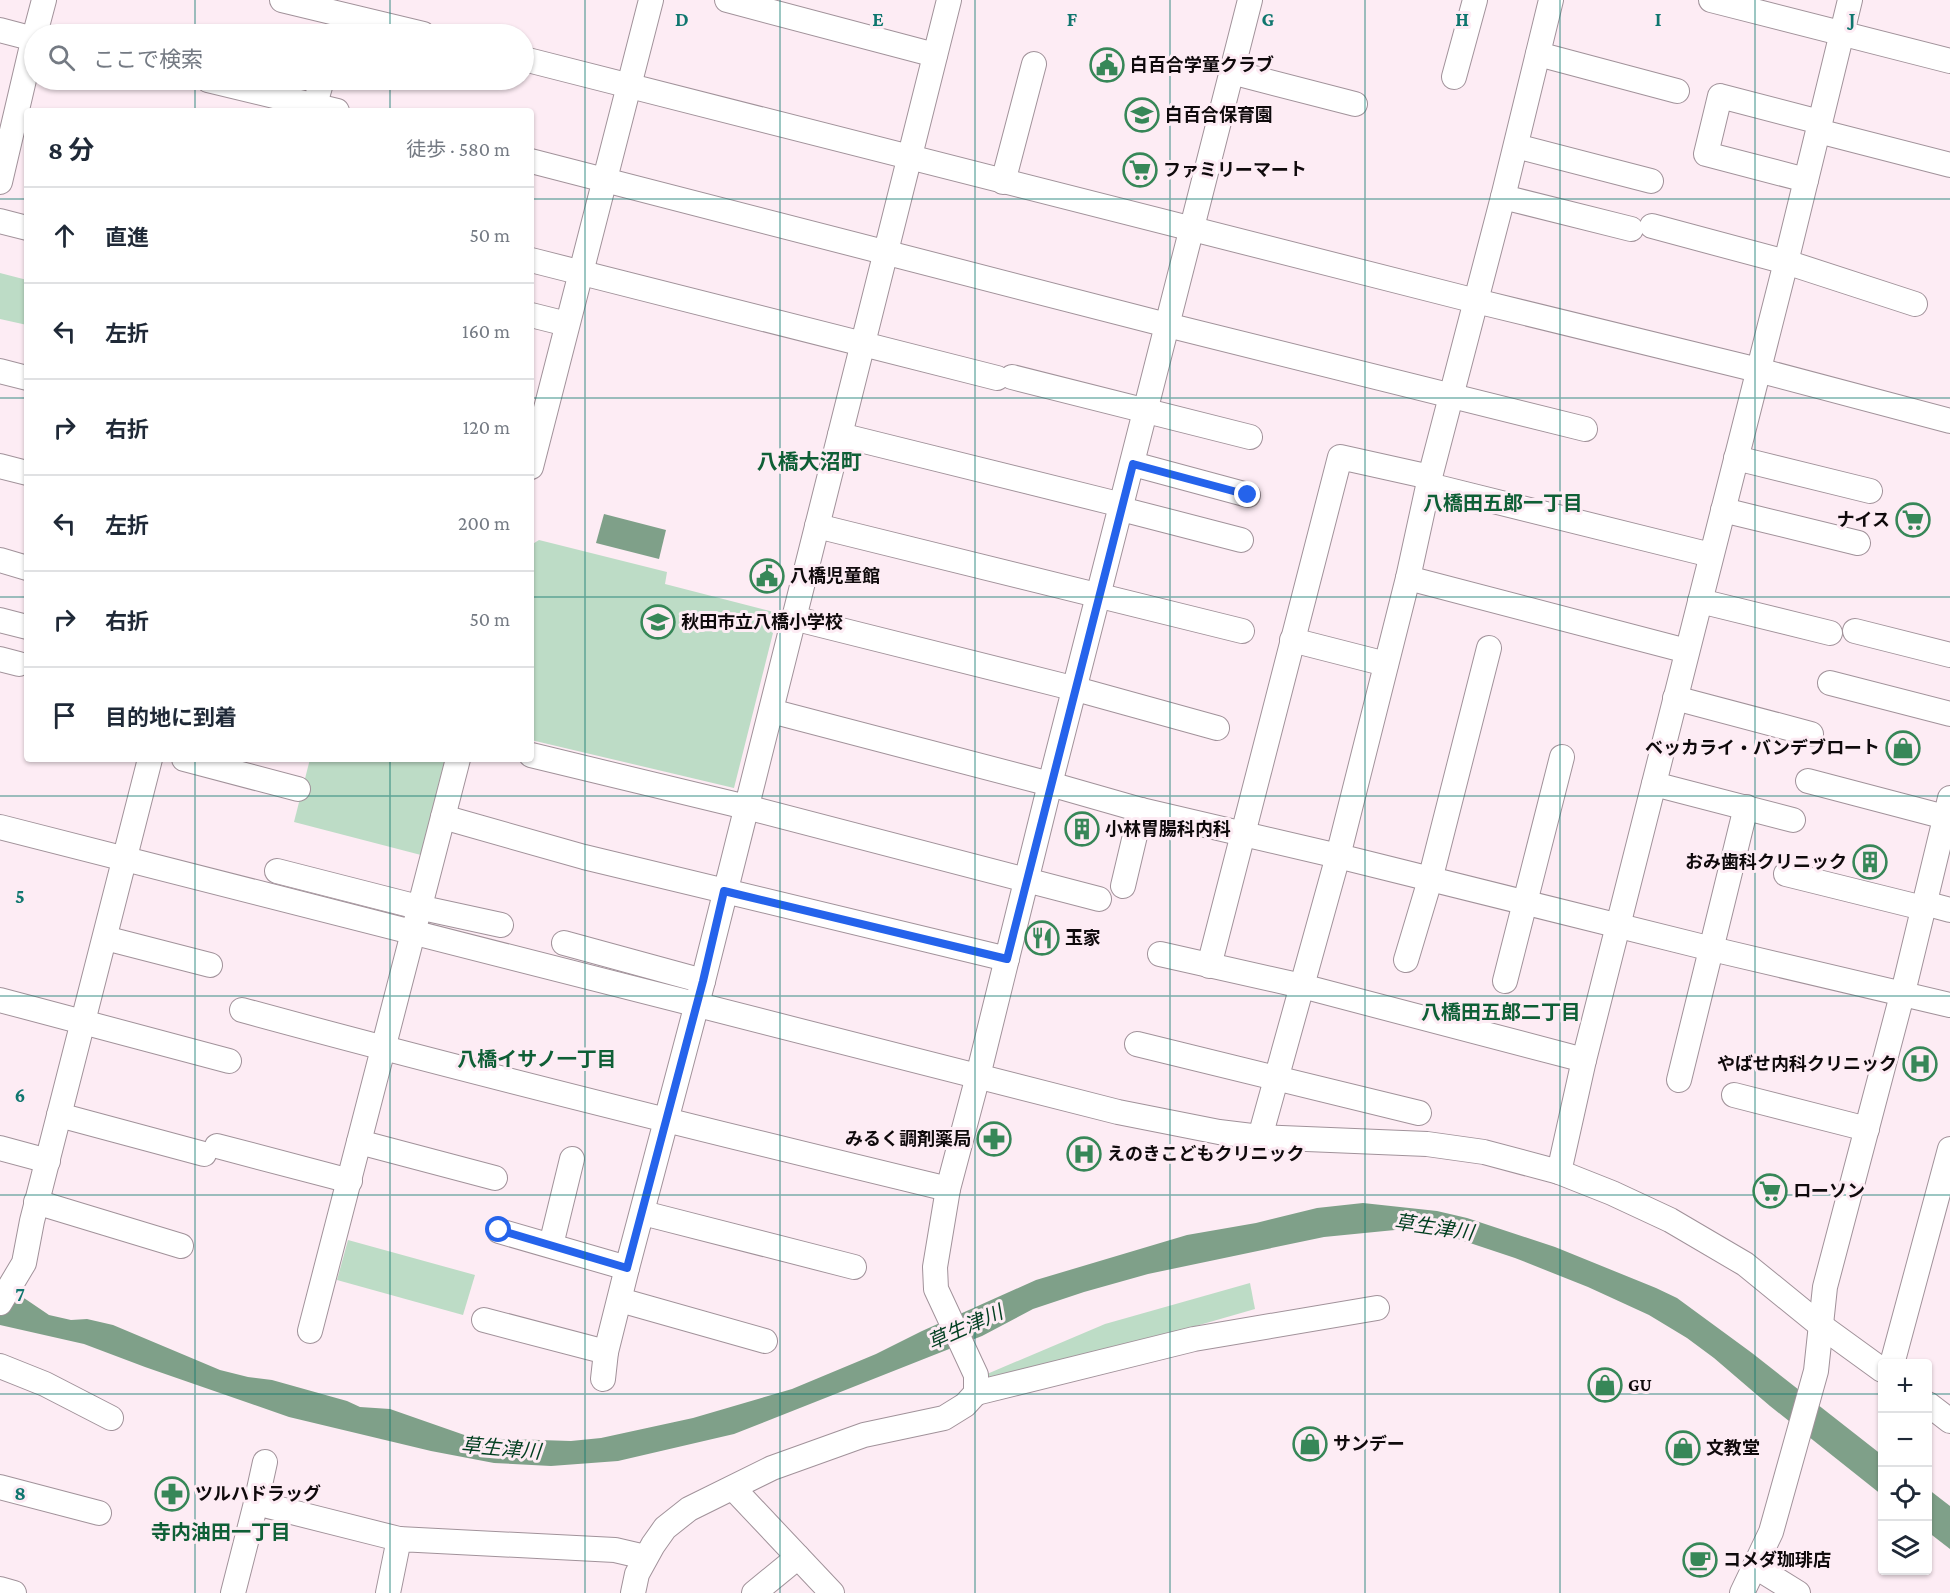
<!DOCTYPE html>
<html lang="ja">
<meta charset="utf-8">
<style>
:root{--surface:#fff;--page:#f6f6f7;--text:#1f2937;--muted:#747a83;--line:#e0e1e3}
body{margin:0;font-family:"Crimson Pro","Noto Sans JP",serif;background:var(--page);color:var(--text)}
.controls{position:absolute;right:18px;bottom:18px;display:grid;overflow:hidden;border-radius:6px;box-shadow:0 2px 4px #0004}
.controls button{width:54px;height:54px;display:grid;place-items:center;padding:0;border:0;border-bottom:2px solid var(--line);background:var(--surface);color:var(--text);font:30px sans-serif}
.stop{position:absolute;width:18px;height:18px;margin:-14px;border:4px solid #2563eb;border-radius:50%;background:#fff}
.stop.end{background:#2563eb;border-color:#fff;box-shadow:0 2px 6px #0008}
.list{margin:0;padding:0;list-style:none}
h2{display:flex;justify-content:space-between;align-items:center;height:78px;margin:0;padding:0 24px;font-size:26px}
h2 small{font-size:20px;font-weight:400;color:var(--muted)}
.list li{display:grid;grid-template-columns:39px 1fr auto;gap:18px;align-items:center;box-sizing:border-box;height:96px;padding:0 24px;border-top:2px solid var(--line)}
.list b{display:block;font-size:22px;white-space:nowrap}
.list em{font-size:20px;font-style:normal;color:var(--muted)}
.icon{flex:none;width:33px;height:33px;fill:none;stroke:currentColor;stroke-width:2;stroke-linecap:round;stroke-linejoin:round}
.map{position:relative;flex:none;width:1950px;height:1593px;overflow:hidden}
.search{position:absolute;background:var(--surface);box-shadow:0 2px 4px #0004;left:24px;top:24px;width:510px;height:66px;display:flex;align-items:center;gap:15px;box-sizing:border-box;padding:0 21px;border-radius:33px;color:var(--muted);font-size:22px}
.panel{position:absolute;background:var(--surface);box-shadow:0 2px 4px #0004;left:24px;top:108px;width:510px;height:654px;border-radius:6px}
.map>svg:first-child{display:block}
.green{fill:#bddcc6}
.water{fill:#7fa089}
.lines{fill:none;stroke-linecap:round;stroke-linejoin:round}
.minor-casing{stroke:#a1929a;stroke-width:26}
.minor{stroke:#fff;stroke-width:24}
.route{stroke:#2563eb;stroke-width:8}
.grid{fill:none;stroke:#0f766e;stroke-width:1.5;stroke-opacity:0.55}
.labels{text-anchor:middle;stroke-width:6;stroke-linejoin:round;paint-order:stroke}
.poi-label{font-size:18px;font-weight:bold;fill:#0f0a0c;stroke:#fdecf4;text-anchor:start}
.neighbourhood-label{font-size:20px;font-weight:bold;fill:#0f5f36;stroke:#fdecf4}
.water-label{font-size:20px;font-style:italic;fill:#003e1f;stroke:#fdecf4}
.quarter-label{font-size:21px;font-weight:bold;fill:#0f5f36;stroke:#fdecf4}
.grid-label{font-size:20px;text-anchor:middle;font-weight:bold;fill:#0f766e;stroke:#fdecf4;stroke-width:6;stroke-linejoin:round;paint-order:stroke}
</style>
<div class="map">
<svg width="1950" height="1593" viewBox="0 0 1950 1593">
<rect width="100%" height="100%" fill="#fdecf4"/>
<g class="green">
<path d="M0 273 27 280V325L0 319Z"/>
<path d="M539 540 667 572 665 584 778 613 734 788 531 740V545Z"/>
<path d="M310 759H445L421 855 294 822Z"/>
<path d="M348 1240 475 1275 463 1315 337 1280Z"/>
<path d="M1250 1283 1255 1309 991 1385 987 1374 1105 1324Z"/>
</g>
<g class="water">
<path d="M604 514 666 530 659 559 596 543Z"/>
<path d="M1363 1203 1437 1211 1467 1218 1555 1247 1656 1288 1677 1298 1752 1353 1882 1455V1495L1770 1406 1714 1358 1687 1338 1649 1315 1588 1287 1515 1258 1455 1238 1405 1229 1324 1237 1148 1274 1084 1292 1033 1309 982 1336 734 1434 618 1461 551 1466 494 1463 431 1451 289 1417 145 1367 84 1344 0 1325V1290L21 1296 49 1315 71 1320 87 1319 113 1325 220 1370 248 1377 272 1380 347 1401 360 1407 390 1409 473 1438 571 1441 601 1438 693 1418 792 1389 876 1354 922 1331 1036 1280 1187 1235 1256 1223 1317 1208Z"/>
<path d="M1928 1489 1950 1506V1549L1928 1532Z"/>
</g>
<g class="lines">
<defs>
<g id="minor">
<path d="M282 0 423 34"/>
<path d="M727 0 935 55"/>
<path d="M1711 0 1950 61"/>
<path d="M0 30 34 39"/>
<path d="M35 34 44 0"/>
<path d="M1538 54 1677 91"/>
<path d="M524 59 1476 301 1758 370 1950 421"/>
<path d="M1231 72 1355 104"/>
<path d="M1454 77 1475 0"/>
<path d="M208 80 337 111"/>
<path d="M313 111 322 80"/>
<path d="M1818 131 1950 165"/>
<path d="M1516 146 1651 181"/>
<path d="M531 161 1167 325 1585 429"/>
<path d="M1806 180 1706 154 1720 96 1820 122"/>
<path d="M0 182 34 37"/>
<path d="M1003 182 1034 64"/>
<path d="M1503 197 1631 229"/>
<path d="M0 221 27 228"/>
<path d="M1652 226 1786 262 1915 304"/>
<path d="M531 260 997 378"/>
<path d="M531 315 567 324"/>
<path d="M0 371 27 378"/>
<path d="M1012 377 1250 437"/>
<path d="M840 435 1122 505"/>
<path d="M1736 458 1870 491"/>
<path d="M1133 464 1248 495"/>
<path d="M0 466 27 473"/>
<path d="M531 467 651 0"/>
<path d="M1429 485 1711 555"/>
<path d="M1121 509 1241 540"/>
<path d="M1723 510 1858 543"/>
<path d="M817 526 1242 631"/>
<path d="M0 560 27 568"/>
<path d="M1408 578 1687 651"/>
<path d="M1700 601 1830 633"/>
<path d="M793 618 1076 689 1217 728"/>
<path d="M0 620 27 627"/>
<path d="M1855 631 1950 655"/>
<path d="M1292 640 1386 664"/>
<path d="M0 659 19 664"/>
<path d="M1830 683 1950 714"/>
<path d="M1675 698 1811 734"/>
<path d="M771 711 1050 784 1141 810 1338 856 1712 949 1950 1005"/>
<path d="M531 755 746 807 1099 899"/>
<path d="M184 759 298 789"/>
<path d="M1808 781 1945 817"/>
<path d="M1654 784 1793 820"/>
<path d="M443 817 584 857 1007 959"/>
<path d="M0 827 1118 1112 1219 1132 1260 1137 1427 1144 1484 1152 1559 1172 1612 1193 1670 1220 1745 1264 1820 1325 1882 1370"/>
<path d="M277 871 418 907 501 925"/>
<path d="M1786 874 1923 908"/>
<path d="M1123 886 1141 810"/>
<path d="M1924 903 1950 910"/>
<path d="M105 938 210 965"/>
<path d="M564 943 703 981"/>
<path d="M1160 954 1302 986 1584 1060"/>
<path d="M1406 960 1430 880 1489 648"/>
<path d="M1209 966 1340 457 1430 477"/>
<path d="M1505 981 1562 757"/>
<path d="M0 1000 229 1061"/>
<path d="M242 1010C476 1074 712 1132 948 1189"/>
<path d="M1137 1044 1419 1113"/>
<path d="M1679 1080 1746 807"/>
<path d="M1734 1095 1867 1129"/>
<path d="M59 1115 204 1154"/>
<path d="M1260 1137 1338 856 1408 578 1430 477 1503 197 1551 0"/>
<path d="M359 1142 495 1178"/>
<path d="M217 1146 350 1181"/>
<path d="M0 1148 48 1161"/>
<path d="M1559 1172 1584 1060 1786 262 1850 0"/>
<path d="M36 1202 181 1246"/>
<path d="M643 1213 854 1267"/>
<path d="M499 1231 627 1268"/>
<path d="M551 1245 572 1159"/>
<path d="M620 1300 765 1341"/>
<path d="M0 1303 24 1263 32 1221 150 759"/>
<path d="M484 1320 606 1352"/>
<path d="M310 1331 458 759"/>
<path d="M1892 1364 1950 1149"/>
<path d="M0 1366 45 1384 111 1418"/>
<path d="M603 1379 606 1352 627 1268 703 981 949 0"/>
<path d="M976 1393 1194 1339 1377 1308"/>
<path d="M1928 1404 1950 1421"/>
<path d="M0 1487 99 1513"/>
<path d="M733 1488 832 1593"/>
<path d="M256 1503 265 1462"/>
<path d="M1756 1567 1798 1593"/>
<path d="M0 1589 14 1593"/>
<path d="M233 1593 256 1503 399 1539"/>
<path d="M388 1593 399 1539 615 1550 645 1557"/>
<path d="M633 1593 637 1574 653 1545 665 1528 689 1509 772 1468 864 1435 944 1418 965 1405 976 1393V1375L936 1289 935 1267 948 1189 978 1076 1050 784 1250 0"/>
<path d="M754 1593 798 1557"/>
<path d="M1742 1593 1771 1532 1816 1371 1825 1287 1906 980 1950 798"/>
</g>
</defs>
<use href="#minor" class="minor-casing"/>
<use href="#minor" class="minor"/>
</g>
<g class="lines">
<path class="route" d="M499 1230 627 1268 703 981 724 891 1007 959 1133 464 1248 495"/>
</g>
<path class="grid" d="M195 0V34M390 0V34M585 0V1593M780 0V1593M975 0V1593M1170 0V1593M1365 0V1593M1560 0V1593M1755 0V1593M195 80V111M390 80V111M0 199H27M531 199H1950M0 398H27M531 398H1950M0 597H27M531 597H1950M195 759V1593M390 759V1593M0 796H1950M0 996H1950M0 1195H1950M0 1394H1882M1928 1394H1950"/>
<defs>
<symbol id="civic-ring" viewBox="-11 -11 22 22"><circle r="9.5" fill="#fdecf4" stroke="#378758" stroke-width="1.5"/><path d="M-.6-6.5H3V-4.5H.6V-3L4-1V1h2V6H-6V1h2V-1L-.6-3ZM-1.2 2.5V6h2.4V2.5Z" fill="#378758"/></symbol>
<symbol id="school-ring" viewBox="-11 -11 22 22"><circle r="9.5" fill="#fdecf4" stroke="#378758" stroke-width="1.5"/><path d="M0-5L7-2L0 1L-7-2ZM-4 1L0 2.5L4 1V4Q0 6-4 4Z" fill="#378758"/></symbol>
<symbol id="supermarket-ring" viewBox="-11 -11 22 22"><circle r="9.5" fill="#fdecf4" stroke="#378758" stroke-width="1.5"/><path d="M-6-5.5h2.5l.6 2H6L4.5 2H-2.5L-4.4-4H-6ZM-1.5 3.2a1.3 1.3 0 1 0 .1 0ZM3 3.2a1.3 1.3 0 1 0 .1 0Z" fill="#378758"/></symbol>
<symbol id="shop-ring" viewBox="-11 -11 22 22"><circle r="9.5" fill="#fdecf4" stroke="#378758" stroke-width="1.5"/><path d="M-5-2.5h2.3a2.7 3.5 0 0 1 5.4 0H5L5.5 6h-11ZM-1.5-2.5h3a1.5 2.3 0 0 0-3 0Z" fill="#378758"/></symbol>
<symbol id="building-ring" viewBox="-11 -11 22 22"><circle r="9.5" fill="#fdecf4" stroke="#378758" stroke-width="1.5"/><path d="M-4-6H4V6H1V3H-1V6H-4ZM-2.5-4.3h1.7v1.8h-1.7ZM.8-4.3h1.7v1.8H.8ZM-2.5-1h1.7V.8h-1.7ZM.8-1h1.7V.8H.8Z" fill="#378758"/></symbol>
<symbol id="restaurant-ring" viewBox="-11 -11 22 22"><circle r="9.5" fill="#fdecf4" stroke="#378758" stroke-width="1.5"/><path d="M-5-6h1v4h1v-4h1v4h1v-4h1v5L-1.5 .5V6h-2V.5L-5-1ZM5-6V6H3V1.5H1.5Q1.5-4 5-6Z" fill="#378758"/></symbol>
<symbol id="hospital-ring" viewBox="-11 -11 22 22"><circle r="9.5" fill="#fdecf4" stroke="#378758" stroke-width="1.5"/><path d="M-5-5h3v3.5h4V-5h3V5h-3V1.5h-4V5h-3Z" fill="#378758"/></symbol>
<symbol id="pharmacy-ring" viewBox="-11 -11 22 22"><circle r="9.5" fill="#fdecf4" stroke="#378758" stroke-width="1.5"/><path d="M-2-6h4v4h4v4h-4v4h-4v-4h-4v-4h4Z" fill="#378758"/></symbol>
<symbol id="cafe-ring" viewBox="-11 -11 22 22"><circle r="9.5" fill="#fdecf4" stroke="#378758" stroke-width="1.5"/><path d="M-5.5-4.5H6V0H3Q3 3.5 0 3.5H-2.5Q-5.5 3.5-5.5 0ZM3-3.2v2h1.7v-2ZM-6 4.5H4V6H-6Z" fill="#378758"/></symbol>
</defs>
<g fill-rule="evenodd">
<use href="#civic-ring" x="1088" y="46" width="38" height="38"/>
<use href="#school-ring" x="1123" y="96" width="38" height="38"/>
<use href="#supermarket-ring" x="1121" y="151" width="38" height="38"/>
<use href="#supermarket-ring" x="1894" y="501" width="38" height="38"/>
<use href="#civic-ring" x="748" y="557" width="38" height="38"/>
<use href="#school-ring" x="639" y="603" width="38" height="38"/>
<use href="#shop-ring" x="1884" y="729" width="38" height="38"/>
<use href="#building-ring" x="1063" y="810" width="38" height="38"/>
<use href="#building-ring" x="1851" y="843" width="38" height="38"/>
<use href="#restaurant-ring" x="1023" y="919" width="38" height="38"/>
<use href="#hospital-ring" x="1901" y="1045" width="38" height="38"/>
<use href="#pharmacy-ring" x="975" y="1120" width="38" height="38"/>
<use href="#hospital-ring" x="1065" y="1135" width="38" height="38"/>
<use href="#supermarket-ring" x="1751" y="1172" width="38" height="38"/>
<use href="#shop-ring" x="1586" y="1366" width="38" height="38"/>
<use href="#shop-ring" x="1291" y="1425" width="38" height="38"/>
<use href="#shop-ring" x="1664" y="1429" width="38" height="38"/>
<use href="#pharmacy-ring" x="153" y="1475" width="38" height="38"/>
<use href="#cafe-ring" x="1681" y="1541" width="38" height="38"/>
</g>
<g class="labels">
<g class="poi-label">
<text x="1130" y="71">白百合学童クラブ</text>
<text x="1165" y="121">白百合保育園</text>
<text x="1163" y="176">ファミリーマート</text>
<text x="1890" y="526" text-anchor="end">ナイス</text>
<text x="790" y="582">八橋児童館</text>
<text x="681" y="628">秋田市立八橋小学校</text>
<text x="1880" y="754" text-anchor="end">ベッカライ・バンデブロート</text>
<text x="1105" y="835">小林胃腸科内科</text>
<text x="1847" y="868" text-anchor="end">おみ歯科クリニック</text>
<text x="1065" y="944">玉家</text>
<text x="1897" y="1070" text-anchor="end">やばせ内科クリニック</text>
<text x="971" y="1145" text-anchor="end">みるく調剤薬局</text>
<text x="1107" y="1160">えのきこどもクリニック</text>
<text x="1793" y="1197">ローソン</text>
<text x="1628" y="1391">GU</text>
<text x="1333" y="1450">サンデー</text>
<text x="1706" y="1454">文教堂</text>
<text x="195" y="1500">ツルハドラッグ</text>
<text x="1723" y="1566">コメダ珈琲店</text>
</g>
<g class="neighbourhood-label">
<text x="1503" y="510">八橋田五郎一丁目</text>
<text x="1501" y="1019">八橋田五郎二丁目</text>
<text x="537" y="1066">八橋イサノ一丁目</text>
<text x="221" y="1539">寺内油田一丁目</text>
</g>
<g class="water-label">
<text transform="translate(1434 1227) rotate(8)" y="7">草生津川</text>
<text transform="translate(965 1327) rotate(-24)" y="7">草生津川</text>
<text transform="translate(501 1448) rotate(5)" y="7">草生津川</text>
</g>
<g class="quarter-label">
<text x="809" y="469">八橋大沼町</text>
</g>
</g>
<g class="grid-label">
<text x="682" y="26">D</text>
<text x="878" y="26">E</text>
<text x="1072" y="26">F</text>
<text x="1268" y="26">G</text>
<text x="1462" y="26">H</text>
<text x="1658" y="26">I</text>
<text x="1852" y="26">J</text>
<text x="20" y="903">5</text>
<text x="20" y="1102">6</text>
<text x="20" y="1301">7</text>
<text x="20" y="1500">8</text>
</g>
</svg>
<div class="controls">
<button>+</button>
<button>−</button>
<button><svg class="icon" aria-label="locate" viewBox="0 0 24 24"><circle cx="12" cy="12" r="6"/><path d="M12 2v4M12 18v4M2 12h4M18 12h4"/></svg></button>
<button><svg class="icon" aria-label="layers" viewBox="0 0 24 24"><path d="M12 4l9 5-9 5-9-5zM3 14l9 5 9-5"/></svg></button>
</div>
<div class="stop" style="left:499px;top:1230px"></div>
<div class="stop end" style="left:1248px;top:495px"></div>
<div class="search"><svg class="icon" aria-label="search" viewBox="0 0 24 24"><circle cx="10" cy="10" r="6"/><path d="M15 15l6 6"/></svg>ここで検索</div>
<section class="panel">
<h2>8 分<small>徒歩 · 580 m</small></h2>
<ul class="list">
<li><svg class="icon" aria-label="ahead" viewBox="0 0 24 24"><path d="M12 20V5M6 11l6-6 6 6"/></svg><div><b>直進</b></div><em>50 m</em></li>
<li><svg class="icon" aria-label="left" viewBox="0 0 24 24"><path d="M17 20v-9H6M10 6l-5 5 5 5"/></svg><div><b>左折</b></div><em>160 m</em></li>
<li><svg class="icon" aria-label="right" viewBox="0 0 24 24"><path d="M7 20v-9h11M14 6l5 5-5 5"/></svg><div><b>右折</b></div><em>120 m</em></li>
<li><svg class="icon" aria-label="left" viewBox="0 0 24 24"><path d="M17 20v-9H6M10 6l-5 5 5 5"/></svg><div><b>左折</b></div><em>200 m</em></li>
<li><svg class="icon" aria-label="right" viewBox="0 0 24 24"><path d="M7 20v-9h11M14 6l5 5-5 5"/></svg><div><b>右折</b></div><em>50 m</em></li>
<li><svg class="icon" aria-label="arrive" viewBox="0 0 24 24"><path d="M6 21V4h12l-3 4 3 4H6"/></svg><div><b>目的地に到着</b></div></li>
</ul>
</section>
</div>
